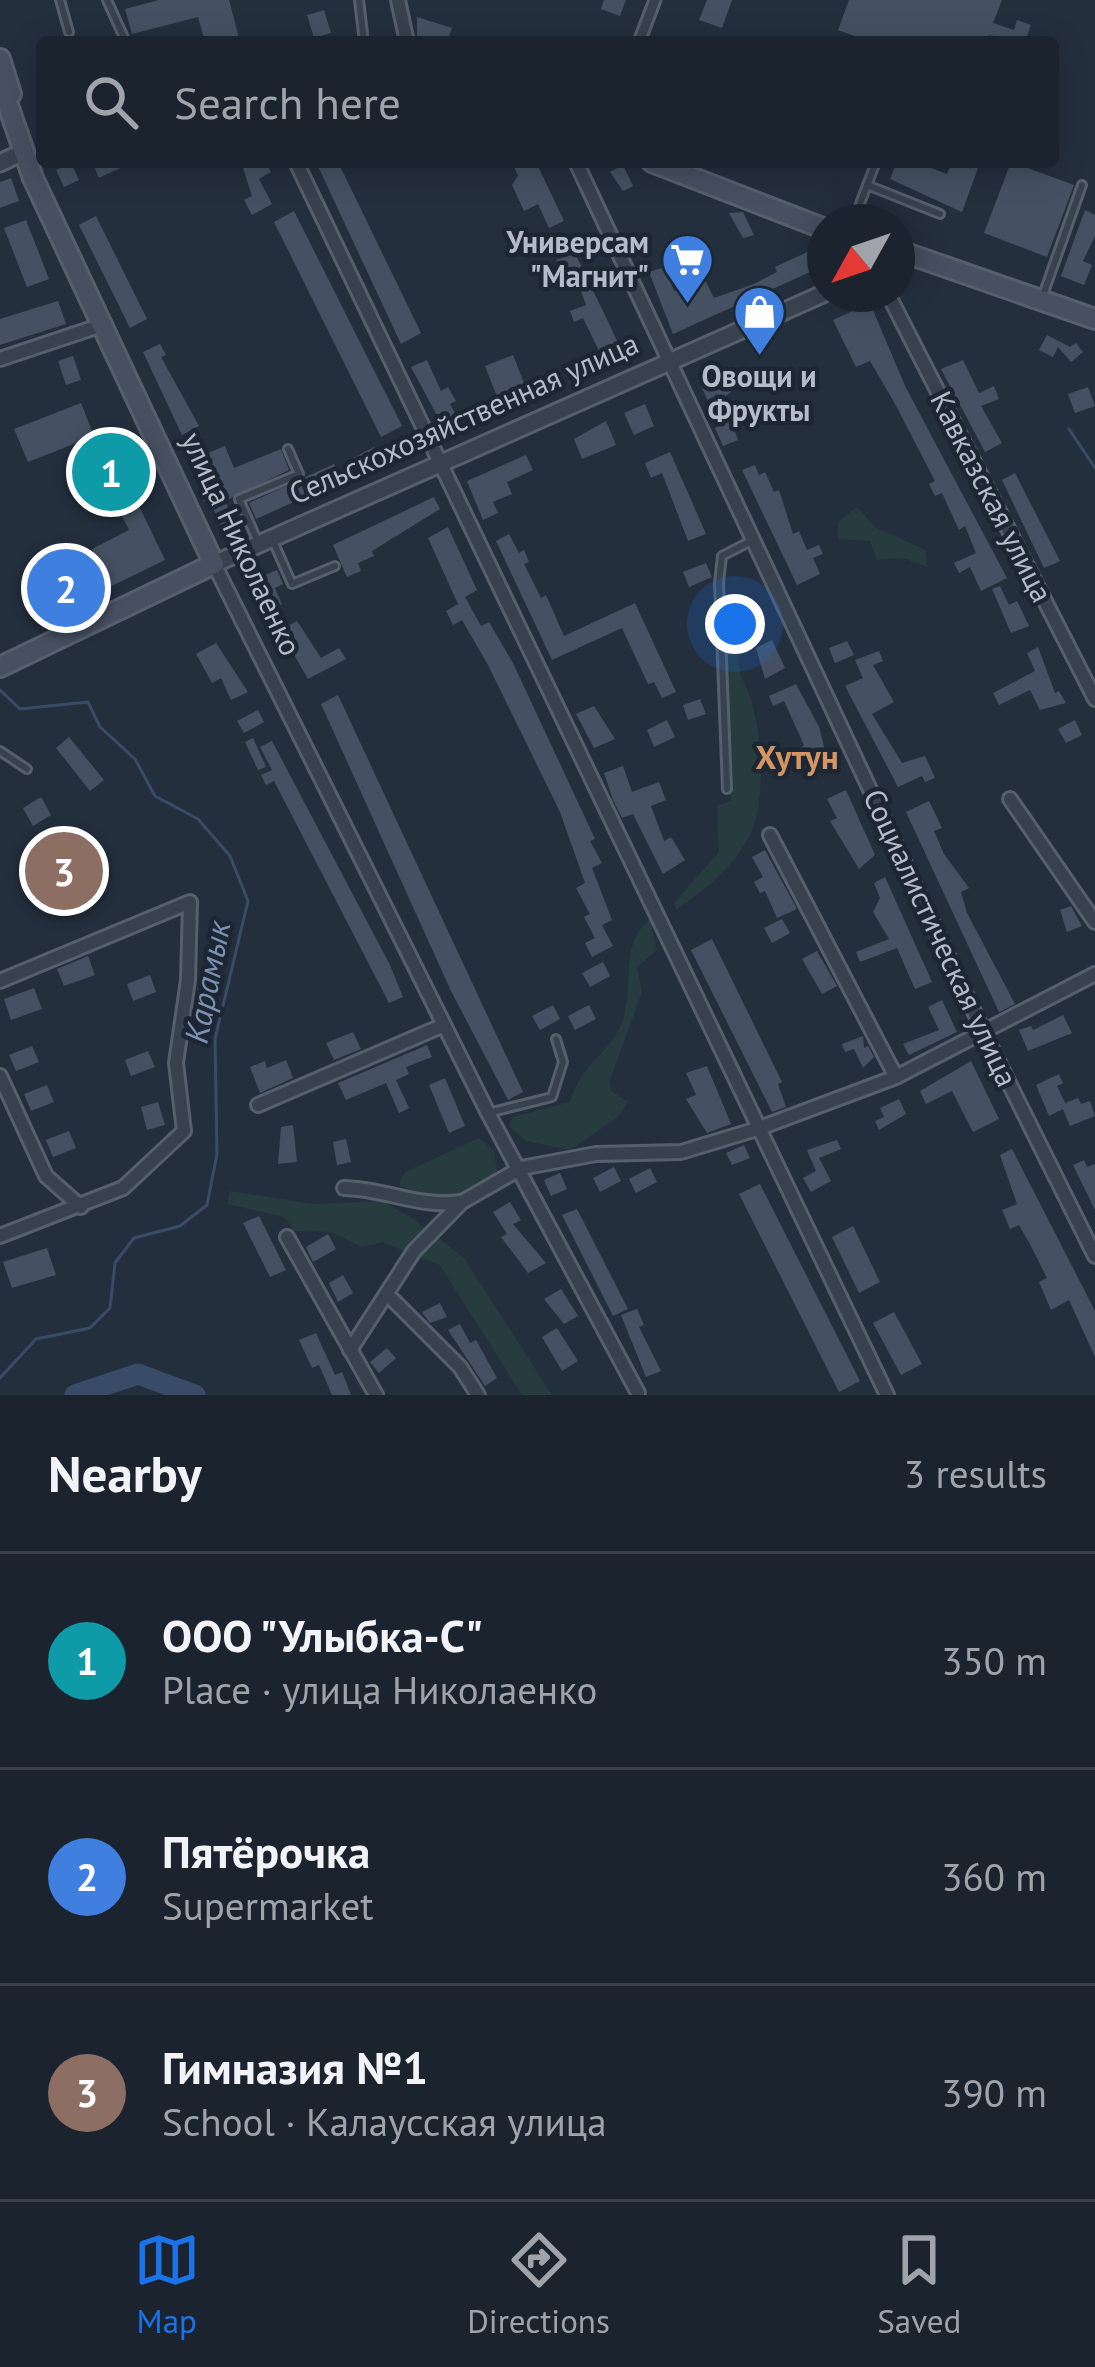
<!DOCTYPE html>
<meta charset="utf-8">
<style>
:root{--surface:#1b232e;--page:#282f3a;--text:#f1f3f6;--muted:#a0a4aa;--line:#39404a;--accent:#1a73e8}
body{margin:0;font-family:"PT Sans",sans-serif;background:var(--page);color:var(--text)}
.compass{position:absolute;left:807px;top:204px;width:108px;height:108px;border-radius:50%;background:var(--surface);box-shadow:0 6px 30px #0003;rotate:230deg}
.you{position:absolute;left:735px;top:624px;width:42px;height:42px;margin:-30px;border:9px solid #fff;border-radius:50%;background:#1a73e8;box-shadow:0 0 0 18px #1a73e833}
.badge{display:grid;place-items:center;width:78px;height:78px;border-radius:50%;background:var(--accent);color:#fff;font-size:39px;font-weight:700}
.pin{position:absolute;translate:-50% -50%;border:6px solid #fff;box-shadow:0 3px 12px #0006}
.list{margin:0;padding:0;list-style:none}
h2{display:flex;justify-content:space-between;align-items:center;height:156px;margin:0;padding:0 48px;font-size:51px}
h2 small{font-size:39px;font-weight:400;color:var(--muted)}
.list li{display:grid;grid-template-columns:78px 1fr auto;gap:36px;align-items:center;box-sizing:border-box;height:216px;padding:0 48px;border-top:3px solid var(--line)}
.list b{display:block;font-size:45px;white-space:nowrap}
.list p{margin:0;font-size:39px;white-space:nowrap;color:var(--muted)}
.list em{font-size:39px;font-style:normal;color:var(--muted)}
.icon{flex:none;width:66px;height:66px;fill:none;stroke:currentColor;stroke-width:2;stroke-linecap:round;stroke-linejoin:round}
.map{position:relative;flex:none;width:1095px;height:1395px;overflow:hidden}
.search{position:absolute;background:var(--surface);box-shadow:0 6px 30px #0003;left:36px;right:36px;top:36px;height:132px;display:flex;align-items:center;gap:30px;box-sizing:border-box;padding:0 42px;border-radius:12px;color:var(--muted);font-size:45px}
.sheet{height:804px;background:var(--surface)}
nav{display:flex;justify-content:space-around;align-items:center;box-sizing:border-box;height:168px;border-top:3px solid var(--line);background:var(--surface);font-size:33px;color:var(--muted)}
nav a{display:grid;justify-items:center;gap:6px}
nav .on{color:var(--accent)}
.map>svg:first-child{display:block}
.green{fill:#263c3f}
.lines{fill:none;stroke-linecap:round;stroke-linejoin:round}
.stream{stroke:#394c67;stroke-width:3}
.river{stroke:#394c67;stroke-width:21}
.building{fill:#455162}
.service-casing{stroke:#565f6c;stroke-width:12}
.pedestrian-casing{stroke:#565f6c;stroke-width:15}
.minor-casing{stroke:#565f6c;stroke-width:18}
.tertiary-casing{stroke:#565f6c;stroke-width:21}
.secondary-casing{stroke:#565f6c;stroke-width:24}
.service{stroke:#38414e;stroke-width:6}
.pedestrian{stroke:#38414e;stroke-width:9}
.minor{stroke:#38414e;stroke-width:12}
.tertiary{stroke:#38414e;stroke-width:15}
.secondary{stroke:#465061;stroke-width:18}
.labels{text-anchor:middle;stroke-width:9;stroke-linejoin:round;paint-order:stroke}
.poi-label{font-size:30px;font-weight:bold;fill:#b4bcc9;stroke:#1d2633;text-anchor:end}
.street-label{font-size:30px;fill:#b4bcc9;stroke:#1d2633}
.neighbourhood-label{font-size:33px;font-weight:bold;fill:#d59563;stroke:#1d2633}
.water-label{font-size:33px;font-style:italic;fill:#7c92b1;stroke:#1d2633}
</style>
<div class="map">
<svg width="1095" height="1395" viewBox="0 0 1095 1395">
<rect width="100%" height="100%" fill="#242f3e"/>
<g class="green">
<path d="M857 507 875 527 925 550 927 567 903 558 877 560 870 541 838 539V522Z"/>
<path d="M729 629C744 642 734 663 743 681 762 714 769 801 749 837 731 869 706 889 676 910L674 903 719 852 717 806 731 801 724 672Z"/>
<path d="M650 919 657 950 637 967 642 992 610 1080 611 1091 628 1102 619 1116 570 1150 526 1141 509 1126 513 1117 570 1102C581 1064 608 1055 621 1025 636 989 617 946 650 919Z"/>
<path d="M479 1138 494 1151 497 1170C476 1198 428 1204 399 1184L405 1172Z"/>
<path d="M230 1191 312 1204 382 1201 412 1218 464 1258 552 1395H522L440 1265 382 1242 362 1247 331 1232 295 1231 284 1217 227 1204Z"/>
</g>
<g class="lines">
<g class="stream">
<path d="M1069 429 1095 468"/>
<path d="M0 690 20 709 88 702 100 727 135 759 155 796 198 819 230 856 248 901 215 1039 217 1154 207 1205 180 1226 134 1238 115 1263 110 1308 90 1328 36 1339 0 1378"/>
</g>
<path class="river" d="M75 1395 138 1374 195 1395"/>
</g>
<g class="building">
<path d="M159 0H229L240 42H205L198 17 132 34 125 9Z"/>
<path d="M604 0H626L620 16 601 9Z"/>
<path d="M707 0H732L722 28 699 20Z"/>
<path d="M849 0H1002L993 23 1014 30 1017 20 1031 25 1025 42 989 35 986 42H871L838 30Z"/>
<path d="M324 10 331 33 314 38 307 15Z"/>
<path d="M417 17 452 28 447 42 417 40Z"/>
<path d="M92 162H133L99 178Z"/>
<path d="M241 162H265L271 172 259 179 272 204 252 215 244 200 252 196Z"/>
<path d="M316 162H338L421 333 401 344Z"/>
<path d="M512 162H536L564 221 549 228 538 204 524 211 512 185 518 176Z"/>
<path d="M897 162H915L947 174 952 162 978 168 962 212 890 179Z"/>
<path d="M1011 162 1074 185 1047 257 984 233Z"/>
<path d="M71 163 79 180 64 187 56 170Z"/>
<path d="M623 165 633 186 623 191 610 172Z"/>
<path d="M11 178 19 201 0 208V182Z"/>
<path d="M1085 210 1095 215V236L1083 261 1092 265 1084 285 1061 276Z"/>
<path d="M294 211 402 426 381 437 274 222Z"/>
<path d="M743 212 754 235 743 238 729 213Z"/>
<path d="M96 216 147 319 130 328 79 225Z"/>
<path d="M26 220 49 279 27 287 4 228Z"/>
<path d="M812 250 819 268 673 334 649 272 665 267 674 291 704 278 714 298 754 284 777 272 775 267Z"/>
<path d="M575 253 624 355 605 363 583 318 574 322 570 311 586 305 579 286 571 289 556 260Z"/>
<path d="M58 301 66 324 0 345V319Z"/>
<path d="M870 303 905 386 1007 578 981 591 970 567 959 573 954 563 976 553 965 526 959 530 942 493 935 496 929 484 935 481 894 402 870 361 856 367 833 320Z"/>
<path d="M1047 335 1070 347 1076 343 1083 352 1071 362 1058 347 1053 357 1039 350Z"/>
<path d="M160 344 166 355 161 357 199 426 182 435 143 352Z"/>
<path d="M513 355 526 388 498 399 485 366Z"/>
<path d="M73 356 81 380 66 385 58 361Z"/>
<path d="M427 360 441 391 448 387 456 401 450 404 461 425 440 436 433 422 439 419 411 367Z"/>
<path d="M963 360 979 393 994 386 999 399 981 406 1002 443 985 452 941 369Z"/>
<path d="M730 366 740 385 723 398 738 440 723 446 715 428 720 425 698 380Z"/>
<path d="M1088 387 1095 406 1075 413 1068 394Z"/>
<path d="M81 403 94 436 28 462 14 429Z"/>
<path d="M645 404 654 426 634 435 624 413Z"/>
<path d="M606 421 616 445 582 459 574 439Z"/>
<path d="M225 446 234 468 281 449 289 470 225 501 237 528 224 533 209 499 204 502 191 460Z"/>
<path d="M374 447 381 461 361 472 353 458Z"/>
<path d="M670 452 706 534 688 541 662 473 651 478 645 463Z"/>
<path d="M526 455 533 470 507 482 512 494 493 502 498 513 483 520 467 481Z"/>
<path d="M116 458 165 560 46 618 30 584 94 554 92 549 129 530 97 466Z"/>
<path d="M334 464 341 481 256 519 249 503Z"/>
<path d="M755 465 759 475 765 472 774 492 779 490 793 534 799 531 807 550 819 545 823 554 813 558 820 574 797 585 742 470Z"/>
<path d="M1015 473 1060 561 1044 568 1002 480Z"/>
<path d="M434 497 440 509 372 551 374 556 358 563 361 571 347 577 333 545Z"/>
<path d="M448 527 477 590 465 597 481 626 489 622 513 663 595 839 590 841 602 863 592 868 612 920 602 925 613 946 592 957 585 943 595 938 584 917 590 914 576 888 585 883 560 812 488 665 462 620 453 625 446 611 458 604 428 538Z"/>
<path d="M509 534 519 553 524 550 529 562 524 564 541 598 546 595 564 636 635 603 676 692 662 698 654 682 648 684 622 628 552 660 496 541Z"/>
<path d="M706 563 712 577 689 587 683 572Z"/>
<path d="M277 570 283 584 275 588 282 604 266 611 252 581Z"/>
<path d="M1000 586 1009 605 1017 601 1029 626 1011 633 992 589Z"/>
<path d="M297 621 321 658 339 648 346 659 308 679 280 630Z"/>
<path d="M772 640 785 668 765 679 756 648Z"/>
<path d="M847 641 854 655 835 663 829 648Z"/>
<path d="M216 643 248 692 231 700 221 678 212 683 196 654Z"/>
<path d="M1038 647 1055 693 1059 691 1066 703 1040 710 1030 690 999 705 993 693 1035 671 1027 653Z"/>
<path d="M879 651 883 661 873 665 894 702 872 714 902 763 925 756 935 778 925 782 922 776 898 787 845 686 863 678 855 660Z"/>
<path d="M796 684 819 727 828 762 801 769 796 753 804 745 784 701 773 706 769 696Z"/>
<path d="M338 695 523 1092 508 1100 451 991 321 704Z"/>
<path d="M700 699 706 714 688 720 683 705Z"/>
<path d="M594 706 615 739 594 748 576 714Z"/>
<path d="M258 710 264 722 244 733 237 721Z"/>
<path d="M667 720 675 737 654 747 647 730Z"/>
<path d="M1075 720 1082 735 1066 743 1058 729Z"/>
<path d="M69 737 104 780 90 791 56 748Z"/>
<path d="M253 738 266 767 258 770 245 742Z"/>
<path d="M272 741 390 965 403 997 389 1003 274 781 266 785 261 775 272 770 260 747Z"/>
<path d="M623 766 632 792 659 782 666 800 651 806 664 841 671 837 685 860 663 874 633 814 622 818 613 800 604 773Z"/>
<path d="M846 790 875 855 859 869 830 821 837 818 827 799Z"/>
<path d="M41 797 51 815 33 826 23 808Z"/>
<path d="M929 801 942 828 934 831 944 854 969 888 961 892 967 913 1015 1004 999 1012 906 812Z"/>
<path d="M765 850 797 909 777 918 765 891 760 893 754 882 763 877 752 857Z"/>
<path d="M885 877 932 982 915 989 897 948 860 962 856 952 889 939 873 912 880 898 874 883Z"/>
<path d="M1071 906 1082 926 1067 932 1060 910Z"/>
<path d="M782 919 790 933 772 943 764 928Z"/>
<path d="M712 939 782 1082 778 1084 786 1107 772 1112 691 950Z"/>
<path d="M817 951 837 986 822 994 802 959Z"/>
<path d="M88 956 95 975 64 986 57 969Z"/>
<path d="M603 962 610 976 590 987 582 973Z"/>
<path d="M150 975 156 992 133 1001 127 984Z"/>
<path d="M34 988 42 1009 11 1020 4 999Z"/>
<path d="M942 1000 957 1032 909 1055 903 1044 939 1030 928 1007Z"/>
<path d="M553 1005 560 1019 540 1030 532 1016Z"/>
<path d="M589 1005 596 1019 575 1030 568 1016Z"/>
<path d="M1063 1015 1072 1033 1028 1051 1019 1030 1031 1026 1033 1030Z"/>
<path d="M353 1032 361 1049 334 1060 326 1043Z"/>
<path d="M863 1036 864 1048 868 1046 874 1057 863 1068 854 1049 845 1052 842 1044Z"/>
<path d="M427 1045 432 1057 406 1067 409 1074 396 1080 409 1108 399 1113 386 1083 346 1100 338 1083Z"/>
<path d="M32 1046 39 1062 16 1071 9 1055Z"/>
<path d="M148 1051 155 1067 131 1076 125 1060Z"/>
<path d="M286 1060 293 1078 260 1093 250 1067 265 1061 267 1068Z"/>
<path d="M971 1061 999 1119 973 1132 952 1091 926 1104 920 1091Z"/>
<path d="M707 1066 731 1124 707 1133 686 1099 696 1095 686 1073Z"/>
<path d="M1059 1074 1063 1083 1057 1086 1065 1103 1078 1098 1081 1104 1090 1101 1095 1116 1070 1126 1063 1109 1049 1116 1036 1085Z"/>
<path d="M445 1078 465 1126 449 1133 429 1085Z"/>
<path d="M47 1085 54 1102 31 1111 24 1094Z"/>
<path d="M899 1099 906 1114 879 1130 875 1121 884 1117 880 1108Z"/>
<path d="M158 1102 165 1125 147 1130 141 1107Z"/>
<path d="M293 1125 297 1162 278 1164 281 1127Z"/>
<path d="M69 1131 76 1148 53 1157 46 1140Z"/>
<path d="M346 1139 351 1162 337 1165 333 1142Z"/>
<path d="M837 1140 841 1149 819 1158 831 1181 811 1192 803 1178 816 1171 807 1150Z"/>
<path d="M744 1145 750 1158 732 1165 726 1153Z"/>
<path d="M1012 1149 1095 1311V1357L1069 1300 1051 1310 1039 1282 1047 1278 1031 1246 1019 1225 1010 1229 1002 1210 1017 1204 1000 1155Z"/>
<path d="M1084 1160 1087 1167 1095 1164V1210L1073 1165Z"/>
<path d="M614 1167 621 1181 600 1192 593 1178Z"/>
<path d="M650 1168 657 1182 636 1193 629 1179Z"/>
<path d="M560 1173 567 1189 551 1196 544 1180Z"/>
<path d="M760 1184 860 1381 839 1392 739 1194Z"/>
<path d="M510 1202 521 1220 513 1224 546 1263 528 1273 501 1237 507 1234 493 1212Z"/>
<path d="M577 1209 628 1309 613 1316 562 1215Z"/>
<path d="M259 1216 286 1270 270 1277 243 1223Z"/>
<path d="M853 1226 880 1282 859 1293 832 1237Z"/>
<path d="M328 1234 336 1249 313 1262 306 1247Z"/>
<path d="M47 1248 56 1275 12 1288 3 1262Z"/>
<path d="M343 1275 353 1293 338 1302 329 1283Z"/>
<path d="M561 1289 578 1316 564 1324 544 1299Z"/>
<path d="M440 1303 447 1317 430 1323 422 1312Z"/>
<path d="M637 1309 644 1325 639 1327 661 1371 646 1377 621 1315Z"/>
<path d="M894 1312 922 1364 901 1375 873 1323Z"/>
<path d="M460 1324 470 1343 476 1340 497 1378 485 1386 448 1330Z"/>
<path d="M557 1328 578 1361 562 1371 542 1337Z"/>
<path d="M316 1333 335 1375 342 1372 351 1395H332L319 1365 312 1368 299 1340Z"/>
<path d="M387 1348 396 1358 379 1373 370 1362Z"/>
</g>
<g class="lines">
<defs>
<g id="service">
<path d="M60 0 69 32"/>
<path d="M107 0 126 42"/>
<path d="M359 0 364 42"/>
<path d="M867 185 940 214"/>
<path d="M853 222 876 162"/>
<path d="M1042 298 1082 185"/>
<path d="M257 540 239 499 299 474 288 449"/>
<path d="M273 541 292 584 335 566"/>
<path d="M0 751 27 769"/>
<path d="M727 789 719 583 722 556 751 541"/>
<path d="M488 1113 552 1097 563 1062 556 1039"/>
</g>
<path id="pedestrian" d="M639 42 655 0"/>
<g id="minor">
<path d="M398 0 407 42"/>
<path d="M296 162 887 1395"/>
<path d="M576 162 985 1035 1095 1256"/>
<path d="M888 294 1095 699"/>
<path d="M0 359 105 324"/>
<path d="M214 564 488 1113 638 1393"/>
<path d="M1010 799 1095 922"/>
<path d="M770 835 896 1077"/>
<path d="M0 981 190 902 188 980 176 1063 184 1131 123 1188 0 1236"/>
<path d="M0 1076 46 1176 81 1207"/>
<path d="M258 1105 444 1025"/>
<path d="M344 1188C387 1189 418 1208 461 1202"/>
<path d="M287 1237 376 1395"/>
<path d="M387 1294 460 1367 478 1395"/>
<path d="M350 1350 414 1251 462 1202 521 1168 596 1154 681 1152 757 1129 896 1077 1095 974"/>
</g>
<g id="tertiary">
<path d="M0 163 23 152"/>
<path d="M214 564 825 293"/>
</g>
<g id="secondary">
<path d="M0 59 11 94"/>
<path d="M0 82 33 178 214 564 0 667"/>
<path d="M652 162 825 229"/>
<path d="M897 250 1095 319"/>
</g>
</defs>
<use href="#service" class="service-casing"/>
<use href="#pedestrian" class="pedestrian-casing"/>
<use href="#minor" class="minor-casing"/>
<use href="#tertiary" class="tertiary-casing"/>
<use href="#secondary" class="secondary-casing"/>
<use href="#service" class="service"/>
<use href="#pedestrian" class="pedestrian"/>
<use href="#minor" class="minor"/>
<use href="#tertiary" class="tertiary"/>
<use href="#secondary" class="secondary"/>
</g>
<defs>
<symbol id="supermarket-pin" viewBox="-11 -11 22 30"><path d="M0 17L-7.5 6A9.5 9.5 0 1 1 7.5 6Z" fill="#3f7fe0" stroke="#1d2633"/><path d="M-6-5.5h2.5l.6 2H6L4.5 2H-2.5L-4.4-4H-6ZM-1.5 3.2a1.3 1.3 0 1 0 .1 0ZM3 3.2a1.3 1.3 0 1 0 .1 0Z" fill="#fff"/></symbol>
<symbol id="shop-pin" viewBox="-11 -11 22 30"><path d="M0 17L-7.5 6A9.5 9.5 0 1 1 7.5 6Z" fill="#3f7fe0" stroke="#1d2633"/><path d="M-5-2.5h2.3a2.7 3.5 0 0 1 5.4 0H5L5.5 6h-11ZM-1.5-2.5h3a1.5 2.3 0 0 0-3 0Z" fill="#fff"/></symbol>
</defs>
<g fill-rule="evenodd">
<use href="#supermarket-pin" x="658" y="230" width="59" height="81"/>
<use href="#shop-pin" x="730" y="282" width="59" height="81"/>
</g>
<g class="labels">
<g class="poi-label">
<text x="649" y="253">Универсам<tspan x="649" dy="34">"Магнит"</tspan></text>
<text x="759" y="387" text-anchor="middle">Овощи и<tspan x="759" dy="34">Фрукты</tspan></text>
</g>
<g class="street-label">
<text transform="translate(464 419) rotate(-24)" y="10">Сельскохозяйственная улица</text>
<text transform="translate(991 497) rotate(63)" y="10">Кавказская улица</text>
<text transform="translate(241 544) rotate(65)" y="10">улица Николаенко</text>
<text transform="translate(940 938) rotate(65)" y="10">Социалистическая улица</text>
</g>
<g class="neighbourhood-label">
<text x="797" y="769">Хутун</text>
</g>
<g class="water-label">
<text transform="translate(207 982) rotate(-79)" y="12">Карамык</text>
</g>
</g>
</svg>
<svg class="compass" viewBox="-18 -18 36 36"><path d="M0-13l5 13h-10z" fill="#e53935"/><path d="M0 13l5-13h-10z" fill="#a0a4aa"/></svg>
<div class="you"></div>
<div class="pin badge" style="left:111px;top:472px;background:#0f9aa8">1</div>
<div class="pin badge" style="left:66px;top:588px;background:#3f7fe0">2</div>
<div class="pin badge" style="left:64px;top:871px;background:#8d6e63">3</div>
<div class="search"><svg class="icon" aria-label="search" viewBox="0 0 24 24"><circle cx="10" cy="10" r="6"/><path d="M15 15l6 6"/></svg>Search here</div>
</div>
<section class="sheet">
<h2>Nearby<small>3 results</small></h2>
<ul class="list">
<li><span class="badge" style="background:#0f9aa8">1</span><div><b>ООО &quot;Улыбка-С&quot;</b><p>Place · улица Николаенко</p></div><em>350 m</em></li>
<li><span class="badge" style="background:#3f7fe0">2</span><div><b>Пятёрочка</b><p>Supermarket</p></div><em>360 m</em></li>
<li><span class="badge" style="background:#8d6e63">3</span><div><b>Гимназия №1</b><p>School · Калаусская улица</p></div><em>390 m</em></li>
</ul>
</section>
<nav>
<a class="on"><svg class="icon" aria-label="map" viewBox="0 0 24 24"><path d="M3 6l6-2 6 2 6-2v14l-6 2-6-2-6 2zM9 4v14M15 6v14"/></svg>Map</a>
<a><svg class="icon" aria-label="directions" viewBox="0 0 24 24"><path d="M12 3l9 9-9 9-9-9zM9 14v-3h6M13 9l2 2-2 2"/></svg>Directions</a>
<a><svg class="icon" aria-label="saved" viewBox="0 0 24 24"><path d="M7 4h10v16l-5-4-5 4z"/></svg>Saved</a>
</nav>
